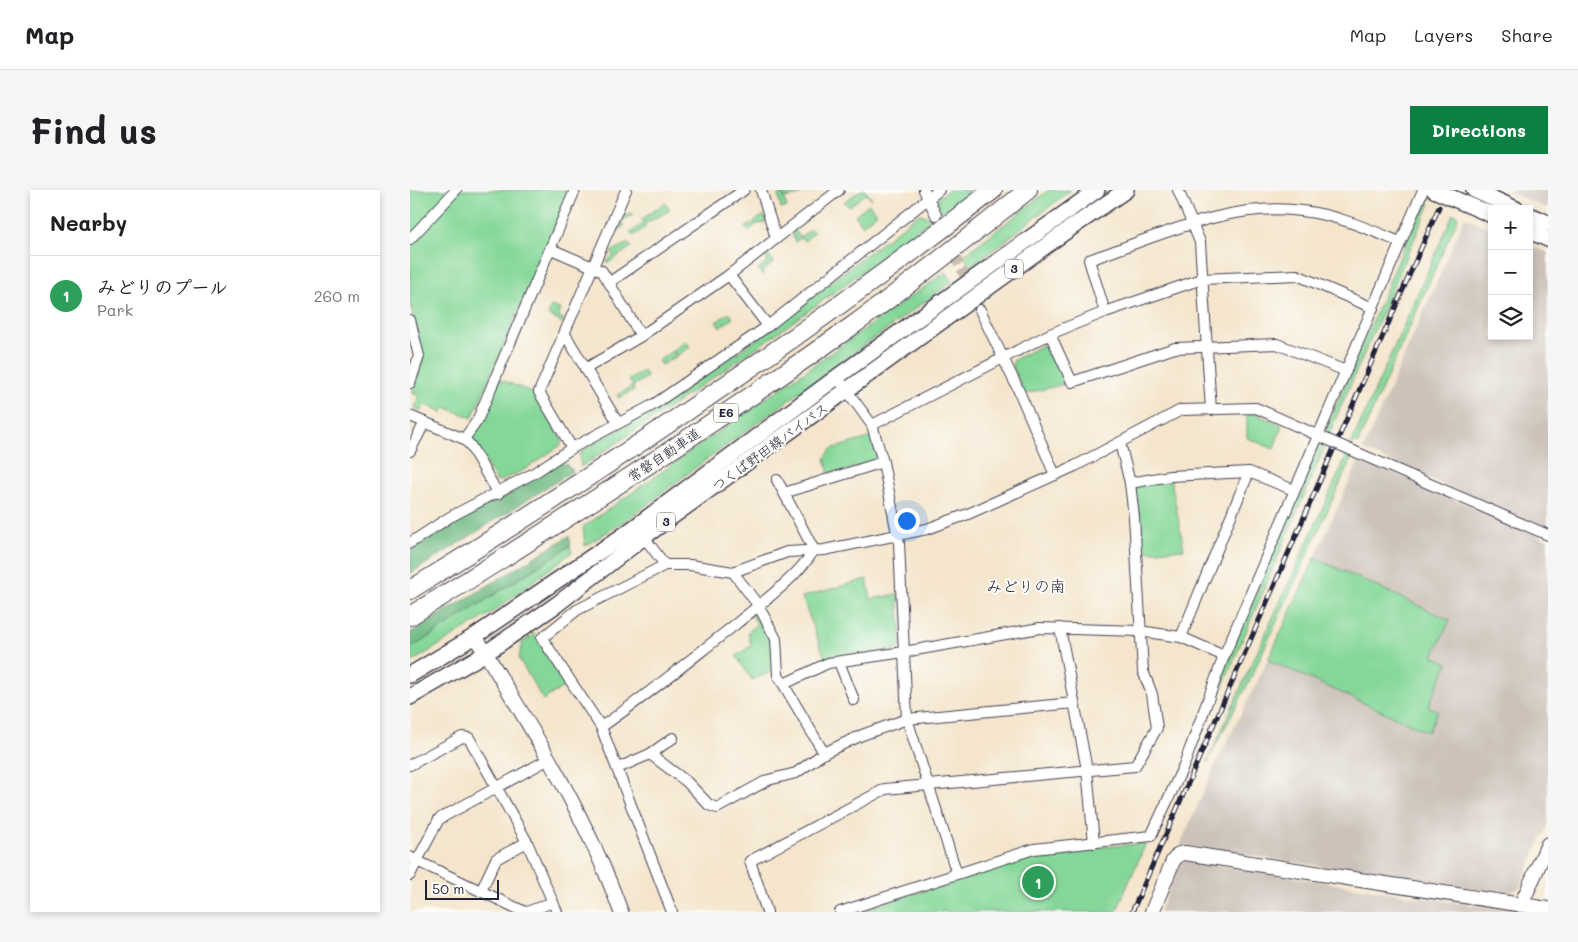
<!DOCTYPE html>
<meta charset="utf-8">
<style>
:root{--surface:#fff;--page:#f6f6f6;--text:#202124;--muted:#757577;--line:#e0e0e0;--accent:#0b8043}
body{margin:0;font-family:Mali,"Klee One",sans-serif;background:var(--page);color:var(--text)}
.controls{position:absolute;right:15px;top:15px;display:grid;overflow:hidden;border-radius:0px;box-shadow:0 2px 8px #0003}
.controls button{width:45px;height:45px;display:grid;place-items:center;padding:0;border:0;border-bottom:1px solid var(--line);background:var(--surface);color:var(--text);font:25px sans-serif}
.scale{position:absolute;left:15px;bottom:12px;width:74px;box-sizing:border-box;padding-left:5px;border:2px solid #22223b;border-top:0;font-size:14px;line-height:18px;white-space:nowrap;color:#22223b;-webkit-text-stroke:4px #fdfcf7;paint-order:stroke}
.you{position:absolute;left:496px;top:330px;width:18px;height:18px;margin:-12px;border:4px solid #fff;border-radius:50%;background:#1a73e8;box-shadow:0 0 0 8px #1a73e833}
.badge{display:grid;place-items:center;width:32px;height:32px;border-radius:50%;background:var(--accent);color:#fff;font-size:16px;font-weight:700}
.pin{position:absolute;translate:-50% -50%;border:2px solid #fff;box-shadow:0 1px 5px #0006}
.list{margin:0;padding:0;list-style:none}
h2{display:flex;justify-content:space-between;align-items:center;height:65px;margin:0;padding:0 20px;font-size:21px}
h2 small{font-size:16px;font-weight:400;color:var(--muted)}
.list li{display:grid;grid-template-columns:32px 1fr auto;gap:15px;align-items:center;box-sizing:border-box;height:80px;padding:0 20px;border-top:1px solid var(--line)}
.list b{display:block;font-size:19px;white-space:nowrap}
.list p{margin:0;font-size:16px;white-space:nowrap;color:var(--muted)}
.list em{font-size:16px;font-style:normal;color:var(--muted)}
.icon{flex:none;width:28px;height:28px;fill:none;stroke:currentColor;stroke-width:2;stroke-linecap:round;stroke-linejoin:round}
.map{position:relative;flex:none;width:1138px;height:722px;overflow:hidden;border-radius:0px}
header{display:flex;align-items:center;gap:30px;box-sizing:border-box;height:70px;padding:0 25px;background:var(--surface);border-bottom:1px solid var(--line)}
header strong{font-size:24px}
nav{display:flex;gap:28px;margin-inline-start:auto;font-size:18px}
.intro{display:flex;align-items:center;justify-content:space-between;box-sizing:border-box;height:120px;padding:0 30px}
h1{margin:0;font-size:35px}
.button{padding:12px 22px;border-radius:0px;background:var(--accent);color:#fff;font-size:18px;font-weight:700}
main{display:flex;gap:30px;padding:0 30px}
aside{flex:1;background:var(--surface);border-radius:0px;box-shadow:0 2px 8px #0003}
.map>svg:first-child{display:block}
.industrial{fill:#ccc2b9}
.green{fill:#84d798;stroke:#537c6a}
.forest{fill:#6bb880;stroke:#466d5e}
.lines{fill:none;stroke-linecap:round;stroke-linejoin:round}
.street-tunnel{stroke:#cabeaf;stroke-width:10;stroke-dasharray:10 5;stroke-linecap:butt}
.street-casing{stroke:#423f51;stroke-width:12}
.secondary-casing{stroke:#423f51;stroke-width:16}
.primary-casing{stroke:#423f51;stroke-width:18}
.highway-casing{stroke:#423f51;stroke-width:20}
.street{stroke:#fff;stroke-width:10}
.secondary{stroke:#fff;stroke-width:14}
.primary{stroke:#fff;stroke-width:15}
.highway{stroke:#fff;stroke-width:18}
.rail-casing{stroke:#22223b;stroke-width:5}
.rail{stroke:#fdfcf7;stroke-width:3;stroke-dasharray:9;stroke-linecap:butt}
.street-bridge-casing{stroke:#423f51;stroke-width:12;stroke-linecap:butt}
.street-bridge{stroke:#fff;stroke-width:10}
.labels{text-anchor:middle;stroke-width:4;stroke-linejoin:round;paint-order:stroke}
.shield{fill:#fdfcf7;stroke:#646373;stroke-width:1}
.shield-label{font-size:12px;font-weight:bold;fill:#22223b}
.street-label{font-size:14px;fill:#22223b;stroke:#fdfcf7}
.quarter-label{font-size:16px;fill:#22223b;stroke:#fdfcf7}
</style>
<header>
<strong>Map</strong>
<nav><a>Map</a><a>Layers</a><a>Share</a></nav>
</header>
<div class="intro"><h1>Find us</h1><a class="button">Directions</a></div>
<main>
<aside>
<h2>Nearby<small></small></h2>
<ul class="list">
<li><span class="badge" style="background:#2e9e5b">1</span><div><b>みどりのプール</b><p>Park</p></div><em>260 m</em></li>
</ul>
</aside>
<div class="map">
<svg width="1138" height="722" viewBox="0 0 1138 722">
<rect width="100%" height="100%" fill="#fdfcf7"/>
<filter id="ink" filterUnits="userSpaceOnUse"><feTurbulence type="fractalNoise" baseFrequency=".02" numOctaves="2"/><feDisplacementMap in="SourceGraphic" scale="10" xChannelSelector="R" yChannelSelector="G"/><feConvolveMatrix kernelMatrix="1 2 1 2 8 2 1 2 1" color-interpolation-filters="sRGB"/></filter>
<filter id="wash" filterUnits="userSpaceOnUse"><feTurbulence type="fractalNoise" baseFrequency=".0096" numOctaves="4" result="noise"/><feDisplacementMap in="SourceGraphic" scale="20" xChannelSelector="R" yChannelSelector="G"/><feGaussianBlur stdDeviation="1.12" result="paint"/><feColorMatrix in="noise" values="0 0 0 0 0 0 0 0 0 0 0 0 0 0 0 0 0 1.4 0 .05"/><feComposite in="paint" operator="in"/></filter>
<g filter="url(#wash)">
<rect width="100%" height="100%" fill="#f4e5cc"/>
<g class="industrial">
<path d="M1094 0H1138V19Z"/>
<path d="M1055 27 1082 39V146H1119V55L1138 63V340L953 260Z"/>
<path d="M950 268 1138 350V634L1109 698 1097 704 770 655 804 578 858 470Z"/>
<path d="M775 670 970 701 1107 722H749L771 672Z"/>
</g>
<g class="green">
<path d="M0 0H155L159 4 62 228 35 217 32 223 29 220 14 215 11 221 4 218 9 206 2 203 13 168 0 113Z"/>
<path d="M385 0H389L390 5 375 8 373 5 377 17 371 19 368 5Z"/>
<path d="M451 0H455L462 9 455 4 439 17 434 12Z"/>
<path d="M538 0H561L531 24 527 9Z"/>
<path d="M639 0H661L561 77 553 66Z"/>
<path d="M1017 12 1020 13 919 244 916 239 1013 13Z"/>
<path d="M255 13 260 20 235 34 236 37 223 46 220 43 234 33 232 29Z"/>
<path d="M459 14 467 23 452 35 445 25Z"/>
<path d="M213 23 215 26 221 23 223 25 211 31 214 36 206 42 203 38Z"/>
<path d="M512 24 522 29C409 117 290 197 171 277L169 264 176 258 243 221 294 186 361 139 507 25Z"/>
<path d="M1043 24 1047 25 1048 28 948 253 941 254Z"/>
<path d="M354 25 356 31 354 33 347 34 338 41 335 38Z"/>
<path d="M401 39 404 43 394 51 391 48 385 52 382 42 385 40 390 47Z"/>
<path d="M218 53 221 57 198 73 197 71 203 65 201 62Z"/>
<path d="M356 61 364 72 353 81 352 85 348 79 358 71 353 64Z"/>
<path d="M536 82 542 92 281 281 221 327 175 356 173 337Z"/>
<path d="M141 116 150 119 148 126 154 129 152 133 138 125Z"/>
<path d="M319 123 323 128 310 137 306 132Z"/>
<path d="M276 151 280 157 267 166 263 160Z"/>
<path d="M636 153 640 155 658 193 615 204 602 175 604 170Z"/>
<path d="M262 161 266 167 251 175 248 171Z"/>
<path d="M233 181 237 187 223 196 224 200 209 208 207 205 223 196 219 190Z"/>
<path d="M89 189 124 203 152 250 151 255 114 280 90 291H86L61 246Z"/>
<path d="M837 223H844L872 235 864 259 837 248Z"/>
<path d="M462 247 468 267 466 271 419 286 415 268 421 259Z"/>
<path d="M912 254 915 256 792 545 790 544 814 478 909 255Z"/>
<path d="M937 265 941 269 840 490 797 572Z"/>
<path d="M761 290 774 359 731 362 725 299 728 296Z"/>
<path d="M160 356 162 362 83 422 0 473V459Z"/>
<path d="M905 368 1040 430 1023 466 1038 473 1018 516 1028 521 1018 542 858 470Z"/>
<path d="M457 389 461 409 488 404 492 455 489 459 415 469 392 407Z"/>
<path d="M347 423 361 447 364 481 342 490 326 466 341 456 338 442 347 433 341 426Z"/>
<path d="M124 444 156 495 133 510 109 469 112 453Z"/>
<path d="M736 653 706 722H447L629 663Z"/>
</g>
<g class="forest">
<path d="M149 273 156 274 163 281 0 384V360L71 317 97 306Z"/>
<path d="M159 346 161 355 0 459V443Z"/>
</g>
</g>
<g filter="url(#ink)">
<g class="lines">
<path class="street-tunnel" d="M526 25 567 113"/>
<defs>
<g id="street">
<path d="M351 0 366 48"/>
<path d="M514 0 526 25"/>
<path d="M768 0 790 52 801 220"/>
<path d="M0 49 46 0"/>
<path d="M141 59 192 81 231 146"/>
<path d="M200 92 334 0"/>
<path d="M570 120 608 199 645 285"/>
<path d="M695 122 679 70C746 47 820 11 892 21 927 25 958 39 990 52"/>
<path d="M0 130 9 166 0 193"/>
<path d="M358 136 319 85 429 0"/>
<path d="M155 144 208 233"/>
<path d="M640 144 662 192 765 158 867 154 936 181"/>
<path d="M175 179 231 146 319 85"/>
<path d="M427 187 462 235 473 272 489 353 497 529 547 684"/>
<path d="M0 226 54 249 60 255 88 304"/>
<path d="M462 235 640 144 695 122 792 89 887 85 963 118"/>
<path d="M54 249 67 231 165 0"/>
<path d="M162 258 129 202 216 0"/>
<path d="M0 261 15 232"/>
<path d="M948 263 1138 345"/>
<path d="M367 290 374 303"/>
<path d="M720 293 760 286 839 282 884 300"/>
<path d="M234 347 255 375"/>
<path d="M0 353 40 327 124 283 162 258 243 215 358 136 529 0"/>
<path d="M323 382 348 415 366 449 368 485 414 563 452 545 497 529 664 513"/>
<path d="M650 438 677 580 684 653"/>
<path d="M771 447 839 282"/>
<path d="M429 472 444 510"/>
<path d="M374 494 418 473 494 462 630 438 729 441 771 447 814 466"/>
<path d="M191 537C238 505 281 469 326 434 350 414 388 387 404 360L374 303 473 272"/>
<path d="M240 564 263 548"/>
<path d="M0 575 52 547 59 548 117 652 147 722"/>
<path d="M208 578 240 564 277 592 299 615 307 618 358 590 386 583 414 563"/>
<path d="M0 667 7 671 0 685"/>
<path d="M71 701 86 669 117 652"/>
<path d="M115 722 7 671 29 629 139 569"/>
<path d="M117 722 143 712"/>
<path d="M262 722 191 537 132 448 167 420 255 375H280L323 382 377 362 414 360 517 339 558 324 665 276 771 220 846 218 916 249"/>
<path d="M357 722 340 671 475 599 725 576 747 538 742 504 733 481 724 327 720 293 710 253"/>
<path d="M430 722 624 659 741 646 774 575 814 466 1013 0"/>
</g>
<g id="secondary">
<path d="M65 446C119 534 176 624 211 722"/>
<path d="M1111 715 1138 654"/>
<path d="M742 722 763 671 769 664 775 663 1138 719"/>
</g>
<g id="primary">
<path d="M1024 0 1082 25"/>
<path d="M1064 0 1106 19"/>
<path d="M1119 25 1138 33"/>
<path d="M1119 41 1138 49"/>
<path d="M0 485 65 446 214 345 427 187 687 0"/>
<path d="M0 507 76 463 146 415 234 347 655 42 716 0"/>
</g>
<g id="highway">
<path d="M0 400C201 276 397 145 583 0"/>
<path d="M0 426C150 334 298 238 442 136 502 93 560 46 618 0"/>
</g>
</defs>
<use href="#street" class="street-casing"/>
<use href="#secondary" class="secondary-casing"/>
<use href="#primary" class="primary-casing"/>
<use href="#highway" class="highway-casing"/>
<use href="#street" class="street"/>
<use href="#secondary" class="secondary"/>
<use href="#primary" class="primary"/>
<use href="#highway" class="highway"/>
<defs>
<path id="rail" d="M722 722 1029 17"/>
</defs>
<use href="#rail" class="rail-casing"/>
<use href="#rail" class="rail"/>
<defs>
<path id="street-bridge" d="M916 249 948 263"/>
</defs>
<use href="#street-bridge" class="street-bridge-casing"/>
<use href="#street-bridge" class="street-bridge"/>
</g>
</g>
<g class="labels">
<g class="shield">
<rect x="595" y="69.5" width="18" height="19" rx="4"/>
<rect x="303.5" y="213.5" width="25" height="19" rx="4"/>
<rect x="247" y="322.5" width="18" height="19" rx="4"/>
</g>
<g class="shield-label">
<text x="604" y="83">3</text>
<text x="316" y="227">E6</text>
<text x="256" y="336">3</text>
</g>
<g class="street-label">
<text transform="translate(360 257) rotate(-36)" y="5">つくば野田線バイパス</text>
<text transform="translate(254 265) rotate(-34)" y="5">常磐自動車道</text>
</g>
<g class="quarter-label">
<text x="616" y="402">みどりの南</text>
</g>
</g>
</svg>
<div class="controls">
<button>+</button>
<button>−</button>
<button><svg class="icon" aria-label="layers" viewBox="0 0 24 24"><path d="M12 4l9 5-9 5-9-5zM3 14l9 5 9-5"/></svg></button>
</div>
<div class="scale">50 m</div>
<div class="you"></div>
<div class="pin badge" style="left:628px;top:692px;background:#2e9e5b">1</div>
</div>
</main>
